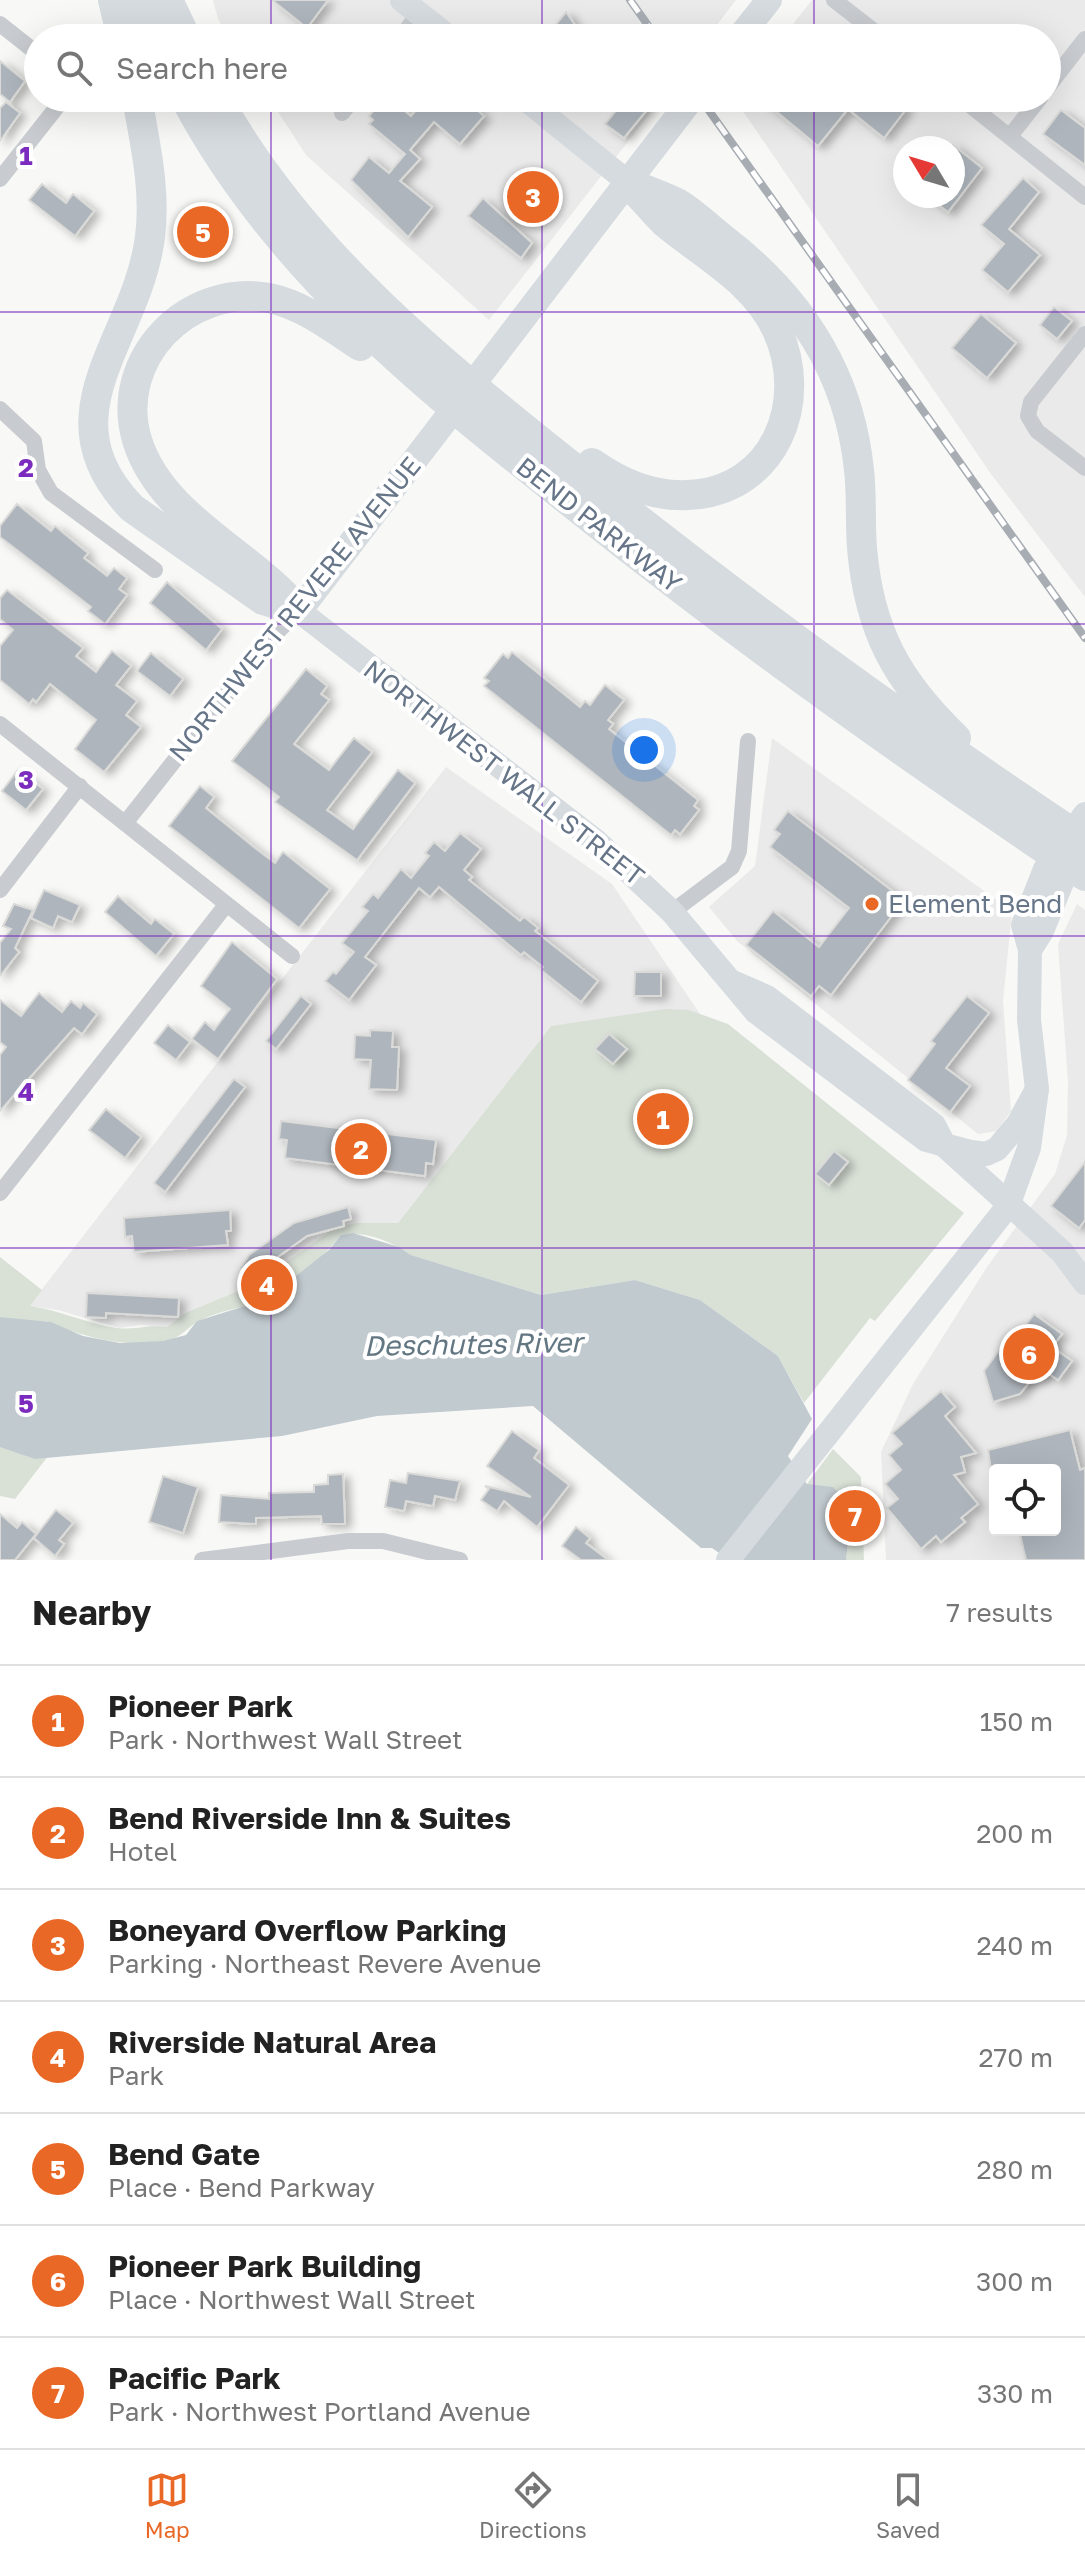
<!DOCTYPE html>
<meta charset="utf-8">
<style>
:root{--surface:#fff;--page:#f6f6f6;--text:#222;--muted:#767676;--line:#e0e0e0;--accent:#e96825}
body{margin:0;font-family:"Golos Text",sans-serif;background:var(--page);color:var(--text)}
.controls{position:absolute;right:24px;bottom:24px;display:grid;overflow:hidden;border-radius:8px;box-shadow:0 8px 32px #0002}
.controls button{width:72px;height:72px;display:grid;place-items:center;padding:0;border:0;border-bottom:2px solid var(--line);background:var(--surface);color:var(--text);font:40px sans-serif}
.compass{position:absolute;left:893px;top:136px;width:72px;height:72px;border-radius:50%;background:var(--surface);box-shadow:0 8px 32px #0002;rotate:308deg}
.you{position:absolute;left:644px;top:750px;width:28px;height:28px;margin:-20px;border:6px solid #fff;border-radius:50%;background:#1a73e8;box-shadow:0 0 0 12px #1a73e833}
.badge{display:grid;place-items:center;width:52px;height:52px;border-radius:50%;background:var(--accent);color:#fff;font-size:26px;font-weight:700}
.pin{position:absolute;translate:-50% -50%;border:4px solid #fff;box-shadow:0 2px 8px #0006}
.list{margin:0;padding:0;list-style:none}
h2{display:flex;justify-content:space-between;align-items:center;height:104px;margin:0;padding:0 32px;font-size:34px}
h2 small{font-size:26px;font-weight:400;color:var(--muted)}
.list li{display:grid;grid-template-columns:52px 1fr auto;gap:24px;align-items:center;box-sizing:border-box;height:112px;padding:0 32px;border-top:2px solid var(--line)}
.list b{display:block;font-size:30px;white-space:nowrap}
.list p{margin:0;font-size:26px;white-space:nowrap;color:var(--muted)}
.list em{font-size:26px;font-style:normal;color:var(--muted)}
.icon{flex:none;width:44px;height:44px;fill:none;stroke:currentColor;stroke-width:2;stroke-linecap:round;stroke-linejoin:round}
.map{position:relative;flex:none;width:1085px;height:1560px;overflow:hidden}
.search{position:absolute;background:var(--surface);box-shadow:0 8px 32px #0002;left:24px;right:24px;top:24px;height:88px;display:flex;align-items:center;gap:20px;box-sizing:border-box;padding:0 28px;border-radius:44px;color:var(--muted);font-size:30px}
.sheet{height:888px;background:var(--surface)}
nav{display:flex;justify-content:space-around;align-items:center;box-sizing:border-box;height:112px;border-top:2px solid var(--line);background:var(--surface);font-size:22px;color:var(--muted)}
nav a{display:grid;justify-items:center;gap:4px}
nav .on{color:var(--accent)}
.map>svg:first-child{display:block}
.built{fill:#e9eae9;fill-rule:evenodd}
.green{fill:#d9e1d7}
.water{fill:#c1cacf}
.building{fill:#aeb5bc;stroke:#dadad8;stroke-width:2;filter:url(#shadow)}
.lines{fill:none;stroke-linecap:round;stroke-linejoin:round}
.street{stroke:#c8cbcf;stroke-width:16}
.secondary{stroke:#d6dbe0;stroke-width:24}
.primary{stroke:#d6dbe0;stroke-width:26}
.highway{stroke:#d6dbe0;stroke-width:30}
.rail-casing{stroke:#a8adb4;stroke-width:8}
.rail{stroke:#fff;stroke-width:5;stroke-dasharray:15;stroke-linecap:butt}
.grid{fill:none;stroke:#7b2cbf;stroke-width:2;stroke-opacity:0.55}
.poi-dot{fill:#e96825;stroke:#fff;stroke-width:3}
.labels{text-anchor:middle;stroke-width:8;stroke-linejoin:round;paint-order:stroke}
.street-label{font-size:26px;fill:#667588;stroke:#fff}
.poi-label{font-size:26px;fill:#667588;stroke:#fff;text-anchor:start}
.water-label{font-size:28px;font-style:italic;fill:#637783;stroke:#fff}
.grid-label{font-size:26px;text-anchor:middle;font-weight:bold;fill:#7b2cbf;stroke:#fff;stroke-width:8;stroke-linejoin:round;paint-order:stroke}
</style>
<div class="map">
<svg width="1085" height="1560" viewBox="0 0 1085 1560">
<defs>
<filter id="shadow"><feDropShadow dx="6" dy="3.5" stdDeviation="4" flood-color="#0004"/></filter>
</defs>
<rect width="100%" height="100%" fill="#f8f9f6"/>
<g class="built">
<path d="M213 0H736L707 38H230L218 19Z"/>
<path d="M812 0H1085V597L991 474 734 98H1047V38H782ZM905 148H953V196H905Z"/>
<path d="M269 98H662L489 320 306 155Z"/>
<path d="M772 738 1012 911 1003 1001 1011 1111 997 1131 978 1134 737 941 709 907 755 866Z"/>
<path d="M446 767 612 884 700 1014 689 1010 551 1026 398 1223H356L334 1228 257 1283 185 1313 167 1327 140 1325 119 1328 58 1310 29 1306Z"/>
<path d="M1077 904 1085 910V1560H886L881 1452 913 1384 987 1267 1055 1174 1067 1135 1068 1082 1058 944ZM995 1470H1055V1530H995Z"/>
</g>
<g class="green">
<path d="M665 1009 689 1010 728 1024 964 1213 875 1321 870 1318 804 1403 778 1356 700 1300 635 1280 541 1295 411 1255C393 1242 363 1230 341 1235 327 1254 286 1290 265 1299 245 1308 221 1310 201 1320 186 1327 184 1337 165 1341 123 1348 83 1337 45 1321L40 1323 0 1317V1257L42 1290 30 1306C60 1310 87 1324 117 1328 133 1330 150 1324 167 1327L185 1313 257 1283 334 1228 356 1223H398L551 1026Z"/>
<path d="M0 1424 69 1429 15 1499 0 1496Z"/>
<path d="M833 1449 861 1477 864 1560H846L849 1533 807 1484Z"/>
</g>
<path class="water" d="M353 1233 399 1247 411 1255 541 1295 635 1280 700 1300 778 1356 812 1419 788 1456 807 1484 833 1487 846 1500 849 1533 846 1560H729L712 1548H701L533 1406 377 1416 282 1436 35 1459 0 1447V1317L51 1322 83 1336 120 1343 163 1341 186 1335 197 1321 267 1299 330 1249 341 1235Z"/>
<g class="building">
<path d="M272 0H328L307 28Z"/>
<path d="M566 12 584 38H545Z"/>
<path d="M0 61 25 81 10 102 0 94Z"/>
<path d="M384 98H389L411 116 426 98H463L484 116 460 144 434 122 410 150 420 159 400 181 432 207 408 237 351 180 369 157 389 173 405 154 369 124 373 120 369 116Z"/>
<path d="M626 98H641L651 105 624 138 605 124Z"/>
<path d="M760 98H895L907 108 884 138 848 109 818 146Z"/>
<path d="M6 102 20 113 0 141V108Z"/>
<path d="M1061 110 1085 128V165L1043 134Z"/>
<path d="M953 145 982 168 948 212 927 196H953Z"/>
<path d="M1023 178 1039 192 1009 229 1040 255 1008 292 982 270 1004 244 981 225Z"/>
<path d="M42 184 66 203 73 194 94 211 75 236 29 200Z"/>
<path d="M483 198 532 243 521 258 468 216Z"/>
<path d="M1054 307 1072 321 1057 339 1040 325Z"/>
<path d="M981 314 1016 343 987 378 952 348Z"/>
<path d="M17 504 51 531 55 526 88 553 84 558 107 576 114 568 127 578 119 589 127 595 105 624 88 611 91 607 0 537V526Z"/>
<path d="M167 582 222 629 206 650 150 603Z"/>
<path d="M7 590 83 648 76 656 96 672 112 651 131 666 116 685 137 701 126 715 141 727 104 772 75 749 96 720 50 684 36 702 33 699 29 704 0 680V646L13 630 0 619V598Z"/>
<path d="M512 652 580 707 585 701 590 705 605 685 624 700 608 720 613 724 609 729 698 800 694 806 699 810 680 834 675 830 671 835 484 686 489 681 484 678 503 654 508 658Z"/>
<path d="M151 653 183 679 170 696 137 671Z"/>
<path d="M306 669 327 686 321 694 329 700 294 744 329 770 354 738 372 752 327 810 353 829 398 770 415 783 357 860 275 802 279 797 232 761Z"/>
<path d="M18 770 43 789 26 810 2 791Z"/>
<path d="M200 786 214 797 206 808 255 848 275 863 283 852 330 889 299 928 169 826Z"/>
<path d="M788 811 904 900 831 995 819 986 811 996 746 945 773 911 819 947 849 908 770 847 780 834 774 830Z"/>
<path d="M460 833 481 849 464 870 472 877 469 880 520 921 524 917 538 928 535 931 598 981 581 1002 541 970 543 967 524 952 521 955 439 887 430 897 419 888 365 957 376 965 349 1000 325 981 333 972 336 974 354 952 342 943 368 911 362 907 373 894 378 898 401 869 411 878 429 856 425 853 434 842 445 851Z"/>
<path d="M44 890 80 905 72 922 58 916 53 928 31 918Z"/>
<path d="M118 896 151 924 155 919 174 934 156 956 105 912Z"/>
<path d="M14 904 33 910 15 948 19 952 0 976V943L11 929 3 926Z"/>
<path d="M232 942 277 979 218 1059 192 1039 205 1022 214 1030 230 1009 201 986Z"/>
<path d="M635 972H661V996H634Z"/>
<path d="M39 993 62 1012 71 1001 80 1008 83 1003 97 1014 82 1034 74 1028 0 1111V1055L6 1047 0 1042V1000L21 1016Z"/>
<path d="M301 996 311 1004 276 1049 266 1041Z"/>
<path d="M967 996 989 1013 946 1068 970 1086 950 1112 908 1080 935 1044 931 1041Z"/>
<path d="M168 1025 190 1042 176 1060 154 1043Z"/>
<path d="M370 1030 393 1031 392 1047H399L397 1090 369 1089 371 1060 354 1059 355 1035 370 1036Z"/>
<path d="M609 1034 627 1049 613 1064 595 1049Z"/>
<path d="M234 1079 245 1087 165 1192 154 1183Z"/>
<path d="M106 1109 141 1137 125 1158 89 1130Z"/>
<path d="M281 1121 436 1140 433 1164 426 1163 425 1176 285 1158 287 1140 279 1139Z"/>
<path d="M834 1151 848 1162 829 1185 815 1174Z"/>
<path d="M1085 1162V1220L1079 1228 1051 1206Z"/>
<path d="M348 1207 351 1219 343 1221 344 1226 307 1236 250 1277 241 1268 249 1255 294 1223Z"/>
<path d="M230 1210 231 1231H226L228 1245 134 1252 132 1236 125 1237 124 1218Z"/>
<path d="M87 1293 179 1298 178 1317 106 1313V1318L86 1317Z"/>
<path d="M1034 1314 1062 1334 1052 1347 1072 1361 1058 1380 1048 1373 1042 1380 1035 1375 1020 1394 993 1402 984 1371 1009 1337 1014 1341Z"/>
<path d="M941 1391 955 1407 945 1416 976 1453 961 1457 965 1472 954 1475 978 1504 961 1518 965 1522 941 1542 936 1536 921 1549 887 1508 898 1499 885 1484 901 1470 889 1455 902 1444 892 1433Z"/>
<path d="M1070 1430 1080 1470 1085 1468V1560H1026L1019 1530H1055V1470H991L988 1450Z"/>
<path d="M512 1431 539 1450 534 1458 569 1485 537 1527 504 1501 497 1511 481 1500 489 1489 485 1486 531 1497 487 1466Z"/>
<path d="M408 1473 460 1481 455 1500 435 1496 433 1506 406 1501 404 1511 385 1507 390 1480 406 1483Z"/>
<path d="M343 1474 345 1524H322L321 1516 256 1518V1524L219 1522 221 1495 269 1499V1493L314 1492V1485L328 1484V1475Z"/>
<path d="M163 1476 198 1487 183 1533 149 1522Z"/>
<path d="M56 1510 73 1523 59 1540 64 1544 55 1556 34 1538Z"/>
<path d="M0 1514 17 1528 22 1522 36 1534 15 1560H0Z"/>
<path d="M576 1527 590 1538 586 1543 608 1560H581L562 1546Z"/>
</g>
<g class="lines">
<g class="street">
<path d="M834 0 883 38"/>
<path d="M0 24 38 54"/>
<path d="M400 38 419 13"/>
<path d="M1047 88 1085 39"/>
<path d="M961 98 1085 197"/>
<path d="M342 113 354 98"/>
<path d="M1010 136 1040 98"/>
<path d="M0 179 64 98"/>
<path d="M1085 334 1031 402 1028 416 1037 431 1085 468"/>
<path d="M0 409 34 441 38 470 51 493 155 570"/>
<path d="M0 724 292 956"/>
<path d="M126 822 272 637 299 611"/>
<path d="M0 890 80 786"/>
<path d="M672 912 732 867 739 851 748 741"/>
<path d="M0 1193 226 905"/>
<path d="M202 1560 348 1541H383L460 1560"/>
</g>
<g class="secondary">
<path d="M402 0 450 38"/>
<path d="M524 98 629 183"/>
<path d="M299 611 596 841 672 912 756 1012 926 1140 971 1152 986 1154 997 1149 1018 1124 1037 1089"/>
<path d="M1030 950 1042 931 1063 880 1085 848"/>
<path d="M735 983 767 997 934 1125 945 1146 1062 1252 1085 1283"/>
<path d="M728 1560 1008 1206 1029 1148 1037 1089 1029 1020 1030 950 1023 925 1045 869 1085 814"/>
</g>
<g class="primary">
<path d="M739 38 769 0"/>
<path d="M299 611 692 98"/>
</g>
<g class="highway">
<path d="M113 0 122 38"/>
<path d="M137 0 155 38"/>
<path d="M168 0 186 38"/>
<path d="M137 98C145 144 156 190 150 237 137 340 41 414 132 508L263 600 299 611"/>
<path d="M185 98C277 272 429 390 580 510 743 640 911 760 1085 876"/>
<path d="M217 98C306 258 450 369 590 481 750 609 915 728 1085 841"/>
<path d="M629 183C645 190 664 196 679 204 694 213 708 227 722 238 799 297 849 371 859 470 862 496 860 522 862 548 869 631 897 681 956 738"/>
<path d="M592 463C619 482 653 497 688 495 775 491 810 402 777 330 755 281 703 255 664 222 654 212 645 201 635 191"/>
<path d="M299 611C251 552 161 518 137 440 113 359 188 283 269 298 303 305 331 327 360 346"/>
</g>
<defs>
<g id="rail">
<path d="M630 0 657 38"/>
<path d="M700 98 1085 638"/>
</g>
</defs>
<use href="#rail" class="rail-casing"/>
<use href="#rail" class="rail"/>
</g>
<path class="grid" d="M271 0V38M542 0V38M814 0V38M271 98V1560M542 98V1560M814 98V1560M0 312H1085M0 624H1085M0 936H1085M0 1248H1085"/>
<circle class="poi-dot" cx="872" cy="904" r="8"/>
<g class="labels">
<g class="street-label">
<text transform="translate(599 525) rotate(38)" y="9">BEND PARKWAY</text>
<text transform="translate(295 609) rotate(-51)" y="9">NORTHWEST REVERE AVENUE</text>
<text transform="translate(504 773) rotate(38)" y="9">NORTHWEST WALL STREET</text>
</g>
<g class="poi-label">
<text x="888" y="913">Element Bend</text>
</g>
<g class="water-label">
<text transform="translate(473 1344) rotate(-1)" y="10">Deschutes River</text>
</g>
</g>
<g class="grid-label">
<text x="26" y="165">1</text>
<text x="26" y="477">2</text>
<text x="26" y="789">3</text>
<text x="26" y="1101">4</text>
<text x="26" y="1413">5</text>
</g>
</svg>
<div class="controls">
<button><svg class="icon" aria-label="locate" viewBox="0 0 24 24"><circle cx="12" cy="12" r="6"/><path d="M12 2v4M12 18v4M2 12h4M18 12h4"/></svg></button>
</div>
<svg class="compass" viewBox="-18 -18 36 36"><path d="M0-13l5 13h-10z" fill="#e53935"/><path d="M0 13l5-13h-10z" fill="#767676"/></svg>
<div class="you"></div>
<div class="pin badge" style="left:663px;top:1119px">1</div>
<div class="pin badge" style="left:361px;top:1149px">2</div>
<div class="pin badge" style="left:533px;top:197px">3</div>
<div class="pin badge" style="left:267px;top:1285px">4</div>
<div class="pin badge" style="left:203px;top:232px">5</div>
<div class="pin badge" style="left:1029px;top:1354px">6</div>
<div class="pin badge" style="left:855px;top:1516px">7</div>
<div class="search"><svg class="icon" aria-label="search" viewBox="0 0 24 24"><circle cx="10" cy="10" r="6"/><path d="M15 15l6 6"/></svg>Search here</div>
</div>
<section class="sheet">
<h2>Nearby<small>7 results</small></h2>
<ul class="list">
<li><span class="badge">1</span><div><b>Pioneer Park</b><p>Park · Northwest Wall Street</p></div><em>150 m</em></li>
<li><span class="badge">2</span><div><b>Bend Riverside Inn &amp; Suites</b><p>Hotel</p></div><em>200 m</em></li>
<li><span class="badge">3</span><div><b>Boneyard Overflow Parking</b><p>Parking · Northeast Revere Avenue</p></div><em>240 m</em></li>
<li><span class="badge">4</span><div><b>Riverside Natural Area</b><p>Park</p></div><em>270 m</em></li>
<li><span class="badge">5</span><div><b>Bend Gate</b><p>Place · Bend Parkway</p></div><em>280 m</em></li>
<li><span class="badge">6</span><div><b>Pioneer Park Building</b><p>Place · Northwest Wall Street</p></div><em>300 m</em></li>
<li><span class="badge">7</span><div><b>Pacific Park</b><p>Park · Northwest Portland Avenue</p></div><em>330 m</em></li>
</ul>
</section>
<nav>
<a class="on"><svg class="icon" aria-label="map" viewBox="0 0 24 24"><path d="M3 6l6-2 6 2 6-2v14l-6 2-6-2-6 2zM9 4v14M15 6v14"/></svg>Map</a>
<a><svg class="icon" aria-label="directions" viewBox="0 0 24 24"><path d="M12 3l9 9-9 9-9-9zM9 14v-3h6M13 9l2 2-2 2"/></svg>Directions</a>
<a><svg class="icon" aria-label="saved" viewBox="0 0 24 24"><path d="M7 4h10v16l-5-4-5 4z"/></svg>Saved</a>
</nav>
